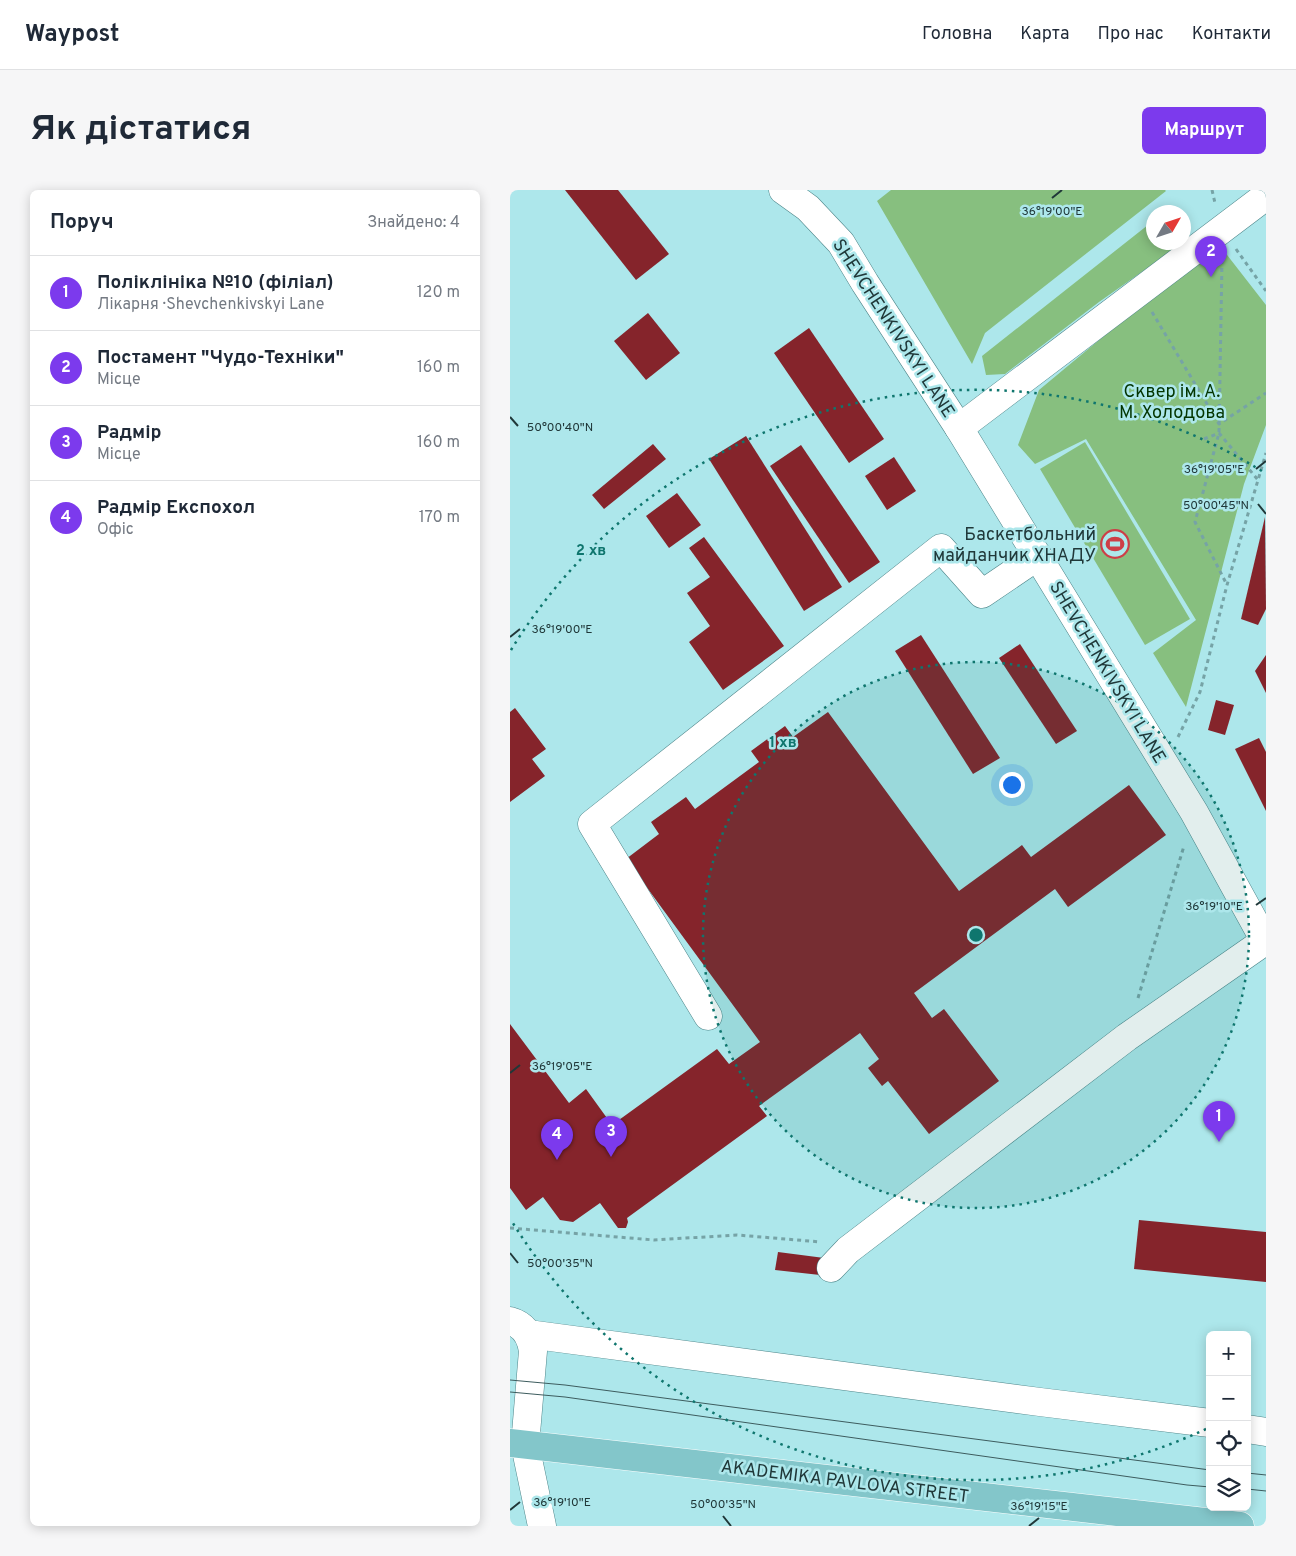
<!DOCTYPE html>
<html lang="uk">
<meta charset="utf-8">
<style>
:root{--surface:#fff;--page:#f6f6f7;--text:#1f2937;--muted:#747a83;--line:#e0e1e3;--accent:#7c3aed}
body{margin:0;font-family:Overpass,sans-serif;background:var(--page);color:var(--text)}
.controls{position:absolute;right:15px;bottom:15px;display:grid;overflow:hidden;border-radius:8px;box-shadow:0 2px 12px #0003}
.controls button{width:45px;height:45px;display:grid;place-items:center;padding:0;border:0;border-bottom:1px solid var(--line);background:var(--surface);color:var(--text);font:25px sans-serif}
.compass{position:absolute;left:636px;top:15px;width:45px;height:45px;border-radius:50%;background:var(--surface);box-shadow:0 2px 12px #0003;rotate:51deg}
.you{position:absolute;left:501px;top:594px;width:18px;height:18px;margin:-12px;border:4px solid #fff;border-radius:50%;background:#1a73e8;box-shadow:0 0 0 8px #1a73e833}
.badge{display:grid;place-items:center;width:32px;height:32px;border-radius:50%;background:var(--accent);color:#fff;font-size:16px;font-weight:700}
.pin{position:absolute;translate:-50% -41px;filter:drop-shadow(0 1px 2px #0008)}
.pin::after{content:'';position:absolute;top:26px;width:18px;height:15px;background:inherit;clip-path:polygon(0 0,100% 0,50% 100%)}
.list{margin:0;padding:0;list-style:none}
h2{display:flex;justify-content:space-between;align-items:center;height:65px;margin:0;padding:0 20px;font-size:21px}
h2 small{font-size:16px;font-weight:400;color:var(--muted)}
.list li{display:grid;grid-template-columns:32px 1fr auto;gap:15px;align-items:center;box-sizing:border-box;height:75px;padding:0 20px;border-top:1px solid var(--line)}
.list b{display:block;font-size:19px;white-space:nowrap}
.list p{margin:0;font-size:16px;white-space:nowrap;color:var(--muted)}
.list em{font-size:16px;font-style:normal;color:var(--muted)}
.icon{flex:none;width:28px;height:28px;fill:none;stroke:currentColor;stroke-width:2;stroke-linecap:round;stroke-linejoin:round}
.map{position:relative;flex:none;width:756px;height:1336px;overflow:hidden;border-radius:8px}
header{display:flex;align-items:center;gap:30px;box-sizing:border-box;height:70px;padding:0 25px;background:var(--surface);border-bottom:1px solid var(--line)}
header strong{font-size:24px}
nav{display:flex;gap:28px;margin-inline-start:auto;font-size:18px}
.intro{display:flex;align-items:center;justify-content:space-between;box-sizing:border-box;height:120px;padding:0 30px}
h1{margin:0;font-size:35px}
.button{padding:12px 22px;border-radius:8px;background:var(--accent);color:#fff;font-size:18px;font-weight:700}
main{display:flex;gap:30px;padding:0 30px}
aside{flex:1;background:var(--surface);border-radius:8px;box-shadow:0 2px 12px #0003}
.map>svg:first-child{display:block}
.green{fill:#87bf7f}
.building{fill:#85242b}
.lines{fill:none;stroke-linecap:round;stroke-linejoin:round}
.minor-casing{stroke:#4d8589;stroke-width:29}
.major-casing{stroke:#fff;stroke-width:29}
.path{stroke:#76a3a6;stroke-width:3;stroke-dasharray:4 4;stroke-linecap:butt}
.minor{stroke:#fff;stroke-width:28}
.major{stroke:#83c6ca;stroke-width:28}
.tram{stroke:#3d5c5e;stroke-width:1}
.ticks{fill:none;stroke:#203839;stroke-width:2}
.ring{fill:none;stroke:#0f766e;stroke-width:2.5;stroke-dasharray:2.5 5}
.labels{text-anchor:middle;stroke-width:5;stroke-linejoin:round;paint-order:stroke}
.street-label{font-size:18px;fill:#203839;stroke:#ade7eb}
.park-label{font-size:18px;fill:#033500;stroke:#ade7eb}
.poi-label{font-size:18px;fill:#203839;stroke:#ade7eb;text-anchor:end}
.ticks-label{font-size:12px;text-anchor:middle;fill:#203839;stroke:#ade7eb;stroke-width:5;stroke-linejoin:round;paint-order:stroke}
.centre{fill:#0f766e;stroke:#ade7eb;stroke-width:2.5}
.ring-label{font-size:15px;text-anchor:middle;font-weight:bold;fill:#0f766e;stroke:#ade7eb;stroke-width:5;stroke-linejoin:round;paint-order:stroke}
</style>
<header>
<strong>Waypost</strong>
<nav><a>Головна</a><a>Карта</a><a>Про нас</a><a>Контакти</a></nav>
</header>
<div class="intro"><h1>Як дістатися</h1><a class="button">Маршрут</a></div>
<main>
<aside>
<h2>Поруч<small>Знайдено: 4</small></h2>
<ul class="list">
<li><span class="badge">1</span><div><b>Поліклініка №10 (філіал)</b><p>Лікарня · Shevchenkivskyi Lane</p></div><em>120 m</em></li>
<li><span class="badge">2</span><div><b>Постамент &quot;Чудо-Техніки&quot;</b><p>Місце</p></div><em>160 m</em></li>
<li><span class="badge">3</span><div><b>Радмір</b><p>Місце</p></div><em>160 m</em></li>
<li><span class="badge">4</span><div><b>Радмір Експохол</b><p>Офіс</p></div><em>170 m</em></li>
</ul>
</aside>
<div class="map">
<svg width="756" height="1336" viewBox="0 0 756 1336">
<rect width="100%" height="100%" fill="#ade7eb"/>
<g class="green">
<path d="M381 0H655L656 1 475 143 462 174 367 11Z"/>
<path d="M643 31 644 52 673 53 589 112 495 184 476 185 472 166Z"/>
<path d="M707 52 756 115V235L734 294 676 517 643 463 686 430 576 249 525 274 508 255 529 200Z"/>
<path d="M575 252 680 429 635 455 530 279Z"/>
</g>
<g class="building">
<path d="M55 0H108L159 64 126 90Z"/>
<path d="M138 123 170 163 136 190 104 151Z"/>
<path d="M299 138 374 249 339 273 264 163Z"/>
<path d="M236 246 332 397 294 421 199 269Z"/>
<path d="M143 254 156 269 94 319 82 305Z"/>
<path d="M291 255 370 372 339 393 260 276Z"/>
<path d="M384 267 406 301 377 320 355 286Z"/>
<path d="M167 303 191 335 159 358 136 326Z"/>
<path d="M755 327 756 419 748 435 731 429Z"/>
<path d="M194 347 274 456 213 500 179 452 200 436 177 403 200 387 179 358Z"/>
<path d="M411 445 490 568 463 584 385 461Z"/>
<path d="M510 454 567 541 546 554 489 468Z"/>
<path d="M756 465V503L745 481Z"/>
<path d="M706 510 724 515 715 545 698 540Z"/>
<path d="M5 518 36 559 22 569 35 586 0 612V522Z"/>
<path d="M318 522 449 701 512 655 521 667 619 595 656 645 558 717 545 699 404 803 422 828 434 819 489 891 419 944 378 891 372 896 358 878 369 869 350 843 249 916 257 926 117 1028 118 1032 116 1038H108L90 1013 63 1032 50 1030 33 1007 16 1020 0 998V834L59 913 76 899 102 935 207 859 219 874 250 852 116 669 149 644 141 632 176 607 185 619 249 572 241 561 275 536 283 547Z"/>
<path d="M749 548 756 562V621L725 559Z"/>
<path d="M629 1030 756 1042V1092L624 1079Z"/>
<path d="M268 1062 322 1069 319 1086 265 1080Z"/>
</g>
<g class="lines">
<defs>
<g id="minor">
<path d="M273 0 298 18 331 53 355 93 449 238 684 622 756 753"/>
<path d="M449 238 756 6"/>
<path d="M198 826 82 634 431 358 472 404 528 366"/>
<path d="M321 1078 338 1060 617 847 755 751"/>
<path d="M0 1131C15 1135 21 1147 23 1161L15 1255 32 1336"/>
<path d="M18 1144 530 1212 700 1233"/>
<path d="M737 1239 756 1242"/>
</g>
<path id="major" d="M0 1253 730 1336"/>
</defs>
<use href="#minor" class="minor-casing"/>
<use href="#major" class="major-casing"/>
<g class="path">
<path d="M702 0 705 13"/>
<path d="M726 59 756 101"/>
<path d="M712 70 709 243 685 332 717 395"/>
<path d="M642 122 709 234 756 203"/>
<path d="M694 249 709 243 748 290"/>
<path d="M668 547 690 502 717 395 756 263"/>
<path d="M628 808 674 656"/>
<path d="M0 1038 144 1050 227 1045 311 1052"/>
</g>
<use href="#minor" class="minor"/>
<use href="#major" class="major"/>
<g class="tram">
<path d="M0 1190 55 1195 700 1280"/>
<path d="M0 1202 55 1207 677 1295 700 1297"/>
<path d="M737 1283 756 1285"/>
<path d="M737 1299 756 1301"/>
</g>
</g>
<path class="ticks" d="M542 8 552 0M0 227 8 236M746 279 756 271M748 314 756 324M0 447 10 439M746 715 756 708M0 883 10 875M0 1063 8 1073M0 1320 10 1312M213 1326 221 1336M519 1336 529 1328"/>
<circle cx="466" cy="745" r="273" fill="#0f766e" fill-opacity=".12"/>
<g class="ring">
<circle cx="466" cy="745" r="273"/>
<path d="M696 1239A545 545 0 0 1 1 1030M1 460A545 545 0 0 1 755 283"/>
</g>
<defs>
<symbol id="stadium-ring" viewBox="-11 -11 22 22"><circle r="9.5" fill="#ade7eb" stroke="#cd3e47" stroke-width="1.5"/><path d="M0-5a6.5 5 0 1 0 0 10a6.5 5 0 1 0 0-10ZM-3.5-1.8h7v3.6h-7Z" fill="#cd3e47"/></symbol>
</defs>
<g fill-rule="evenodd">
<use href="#stadium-ring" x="589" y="338" width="32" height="32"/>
</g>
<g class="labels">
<g class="street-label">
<text transform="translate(384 138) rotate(57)" y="6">SHEVCHENKIVSKYI LANE</text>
<text transform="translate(598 482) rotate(59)" y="6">SHEVCHENKIVSKYI LANE</text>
<text transform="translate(335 1291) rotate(7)" y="6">AKADEMIKA PAVLOVA STREET</text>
</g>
<g class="park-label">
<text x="662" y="207">Сквер ім. А.<tspan x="662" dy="21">М. Холодова</tspan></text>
</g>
<g class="poi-label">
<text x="586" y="350">Баскетбольний<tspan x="586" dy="21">майданчик ХНАДУ</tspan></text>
</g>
</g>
<g class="ticks-label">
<text x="542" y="25">36°19'00"E</text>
<text x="50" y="241">50°00'40"N</text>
<text x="704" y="283">36°19'05"E</text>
<text x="706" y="319">50°00'45"N</text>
<text x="52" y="443">36°19'00"E</text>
<text x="704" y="720">36°19'10"E</text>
<text x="52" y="880">36°19'05"E</text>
<text x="50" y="1077">50°00'35"N</text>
<text x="52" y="1316">36°19'10"E</text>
<text x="213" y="1318">50°00'35"N</text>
<text x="529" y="1320">36°19'15"E</text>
</g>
<circle cx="466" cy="745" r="8" class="centre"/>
<g class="ring-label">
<text x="81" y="365">2 хв</text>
<text x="273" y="557">1 хв</text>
</g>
</svg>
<div class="controls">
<button>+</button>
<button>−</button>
<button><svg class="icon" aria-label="locate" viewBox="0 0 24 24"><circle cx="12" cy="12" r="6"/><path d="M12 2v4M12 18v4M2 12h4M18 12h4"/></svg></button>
<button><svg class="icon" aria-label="layers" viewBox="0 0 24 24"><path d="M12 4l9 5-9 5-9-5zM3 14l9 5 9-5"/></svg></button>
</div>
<svg class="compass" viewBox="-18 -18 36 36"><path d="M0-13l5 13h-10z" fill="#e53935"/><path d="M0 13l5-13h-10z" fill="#747a83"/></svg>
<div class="you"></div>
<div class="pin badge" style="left:709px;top:952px">1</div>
<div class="pin badge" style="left:701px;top:87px">2</div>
<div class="pin badge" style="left:101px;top:967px">3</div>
<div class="pin badge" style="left:47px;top:970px">4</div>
</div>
</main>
